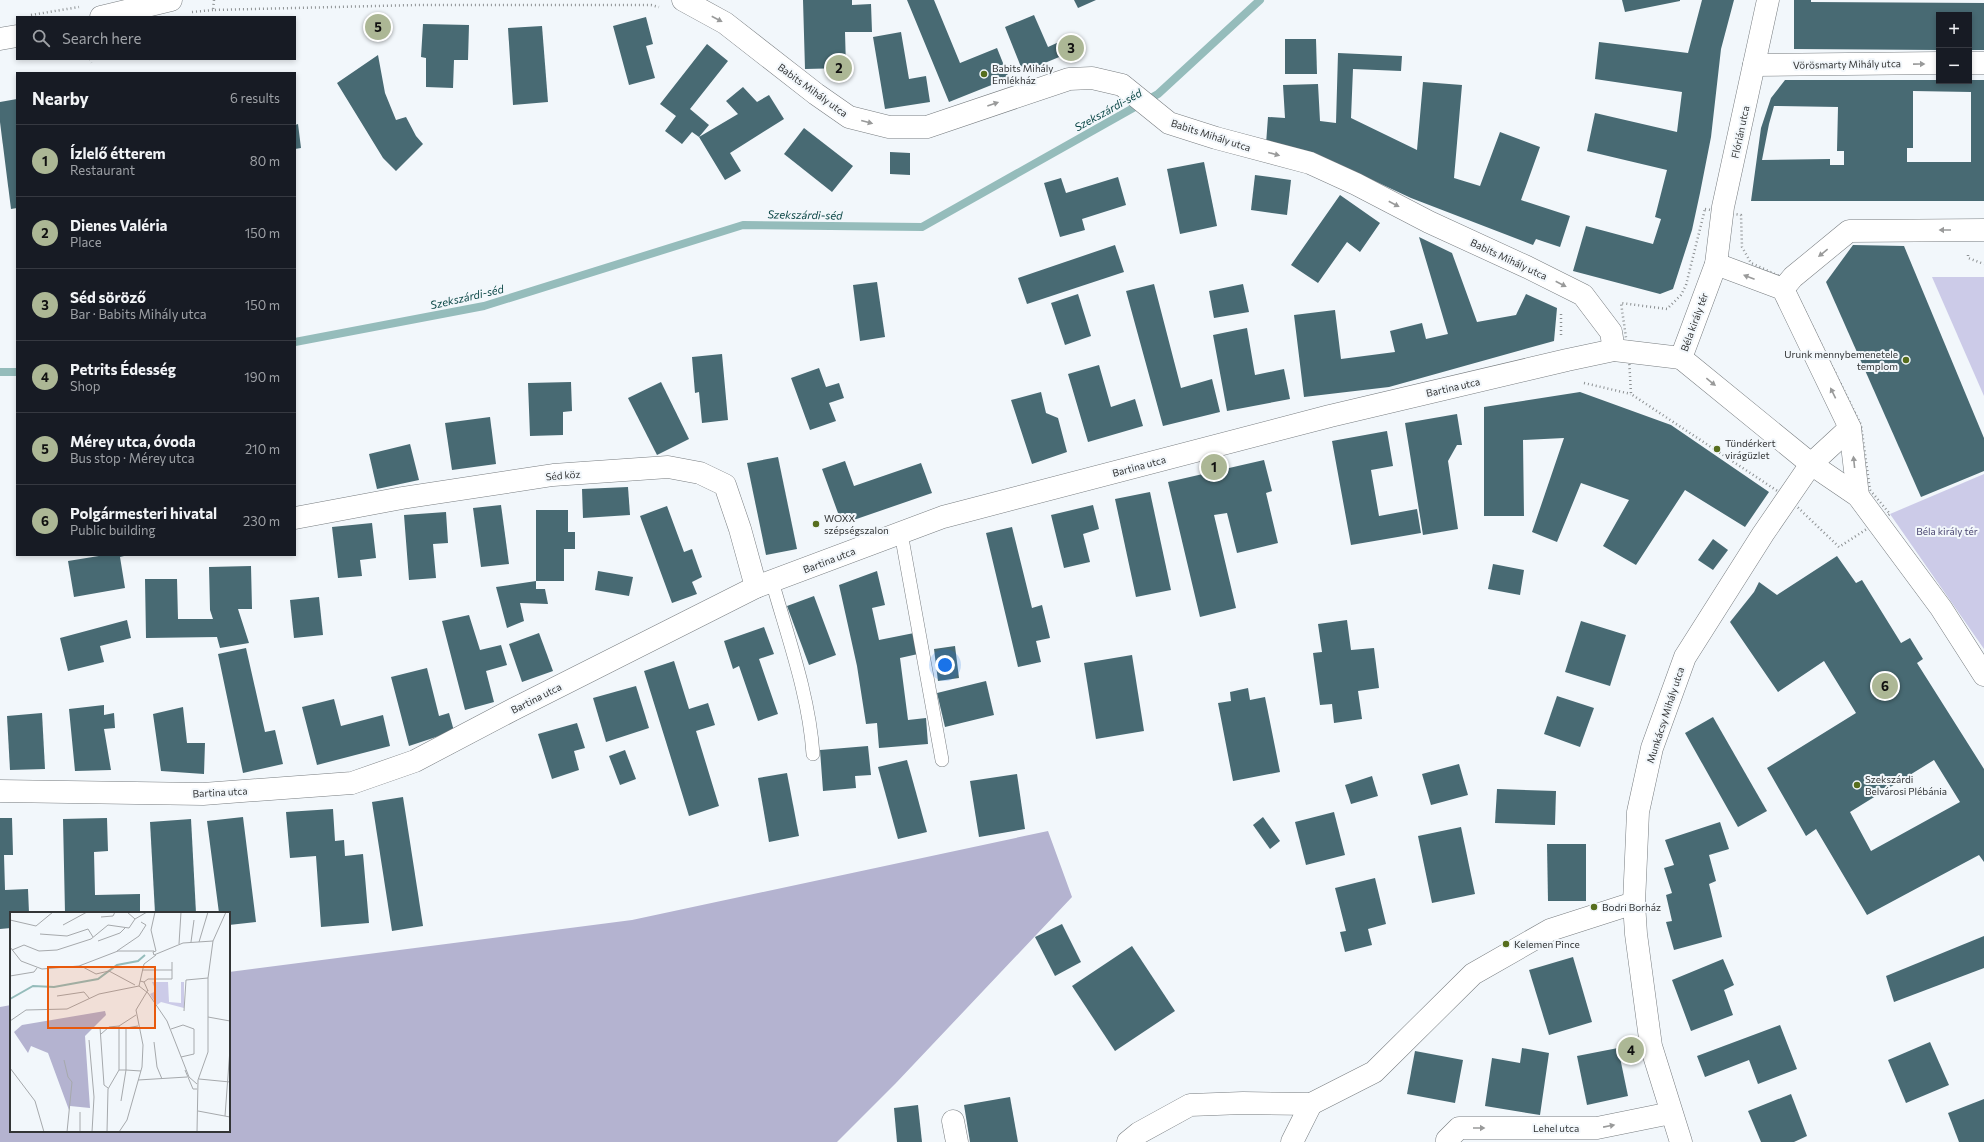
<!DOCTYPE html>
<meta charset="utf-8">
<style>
:root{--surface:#171b24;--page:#242831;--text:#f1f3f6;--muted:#9ea1a6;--line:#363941;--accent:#acb795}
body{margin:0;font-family:Commissioner,sans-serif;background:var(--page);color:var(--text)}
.controls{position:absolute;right:12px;top:12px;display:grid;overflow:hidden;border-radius:0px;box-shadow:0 2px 6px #0003}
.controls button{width:36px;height:36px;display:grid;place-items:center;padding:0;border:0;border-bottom:1px solid var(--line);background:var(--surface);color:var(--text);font:20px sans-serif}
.you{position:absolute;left:945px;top:665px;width:14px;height:14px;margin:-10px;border:3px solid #fff;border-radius:50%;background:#1a73e8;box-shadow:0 0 0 6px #1a73e833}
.badge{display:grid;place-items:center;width:26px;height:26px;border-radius:50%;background:var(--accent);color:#111;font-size:13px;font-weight:700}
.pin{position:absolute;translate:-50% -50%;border:2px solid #fff;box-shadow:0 1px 4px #0006}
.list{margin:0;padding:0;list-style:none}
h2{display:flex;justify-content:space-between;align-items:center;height:52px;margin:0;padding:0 16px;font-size:17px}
h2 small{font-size:13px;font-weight:400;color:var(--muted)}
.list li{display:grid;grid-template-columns:26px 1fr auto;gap:12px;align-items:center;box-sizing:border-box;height:72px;padding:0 16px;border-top:1px solid var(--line)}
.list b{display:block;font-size:15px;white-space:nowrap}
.list p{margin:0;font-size:13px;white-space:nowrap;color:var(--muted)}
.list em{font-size:13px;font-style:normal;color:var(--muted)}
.icon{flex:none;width:22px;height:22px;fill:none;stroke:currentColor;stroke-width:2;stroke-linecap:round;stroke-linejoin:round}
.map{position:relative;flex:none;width:1984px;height:1142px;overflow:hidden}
.search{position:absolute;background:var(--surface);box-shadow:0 2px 6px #0003;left:16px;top:16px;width:280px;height:44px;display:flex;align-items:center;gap:10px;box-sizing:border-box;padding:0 14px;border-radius:0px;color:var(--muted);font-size:15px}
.panel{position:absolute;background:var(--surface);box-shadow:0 2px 6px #0003;left:16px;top:72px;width:280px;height:484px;border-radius:0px}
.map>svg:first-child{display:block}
.green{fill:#cccbe8}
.forest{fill:#b4b3d0}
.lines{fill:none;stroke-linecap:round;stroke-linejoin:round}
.stream{stroke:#95bcbb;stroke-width:8}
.building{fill:#486a73;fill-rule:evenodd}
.lane-casing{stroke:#787d80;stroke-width:14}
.street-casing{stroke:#787d80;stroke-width:23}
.path{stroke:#8d9193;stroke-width:2.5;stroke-dasharray:1 3;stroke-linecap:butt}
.lane{stroke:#fff;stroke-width:13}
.street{stroke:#fff;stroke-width:22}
.oneway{fill:#999a9a}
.poi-dot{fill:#576e1e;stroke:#f2f7fb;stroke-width:1.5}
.labels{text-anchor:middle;stroke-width:4;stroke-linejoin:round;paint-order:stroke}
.street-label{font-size:10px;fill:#333536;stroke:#f2f7fb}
.poi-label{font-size:10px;fill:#333536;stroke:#f2f7fb;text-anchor:start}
.park-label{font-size:10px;fill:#4c4873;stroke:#f2f7fb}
.water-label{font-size:11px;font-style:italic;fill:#0a4645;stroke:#f2f7fb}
.inset-river{fill:none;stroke:#95bcbb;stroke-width:2}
.inset-road{fill:none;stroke:#a6a9ac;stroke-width:1}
.view{fill:#e8590c;fill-opacity:0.15;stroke:#e8590c;stroke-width:2}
.inset-edge{fill:none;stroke:#333536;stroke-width:2}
</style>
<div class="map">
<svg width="1984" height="1142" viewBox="0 0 1984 1142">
<rect width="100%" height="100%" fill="#f2f7fb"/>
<g class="green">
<path d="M1932 277H1984V396Z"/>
<path d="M1984 474V649L1890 514Z"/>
</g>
<path class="forest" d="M1048 831 1072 897 896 1083 837 1142H0V1007L11 1005V1131H229V972L632 920Z"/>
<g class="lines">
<g class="stream">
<path d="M295 342 484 306 743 225 922 227 1158 94 1260 0"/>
<path d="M0 372H17"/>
</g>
</g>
<g class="building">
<path d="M803 0H852V5L871 4 872 32H845L846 68 805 69Z"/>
<path d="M907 0H934L960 63 997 48 1009 78 949 102Z"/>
<path d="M1074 0H1096L1078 8Z"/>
<path d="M1622 0H1680V1L1625 12Z"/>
<path d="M1702 0H1734L1721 49 1711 137 1700 193 1692 230 1673 289 1660 294 1573 271 1586 226 1653 244 1661 219 1655 217 1667 170 1587 151 1595 113 1677 132 1682 92 1595 79 1599 42 1688 53Z"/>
<path d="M1794 0H1811V2L1984 3V50H1969V15H1939V50L1794 49Z"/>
<path d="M1034 15 1048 47 1059 42 1064 55 1023 72 1005 27Z"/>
<path d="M646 17 653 44 646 46 655 78 629 85 613 26Z"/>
<path d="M423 24 469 25 468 60H454L453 88 426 87V58L421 57Z"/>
<path d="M542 26 548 102 513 105 508 28Z"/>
<path d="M901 32 909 79 926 76 930 102 885 109 873 37Z"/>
<path d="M1285 39H1316L1317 74H1285Z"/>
<path d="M707 44 728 61 690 109 709 125 699 137 738 114 726 101 743 87 757 102 769 95 784 119 730 153 741 171 725 180 699 137 692 132 682 144 665 131 676 116 660 104Z"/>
<path d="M1338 53 1402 56 1401 71 1353 69 1351 118 1417 150 1423 82 1462 85 1454 178 1480 186 1500 132 1540 147 1521 200 1570 216 1560 247 1536 239 1533 245 1411 198 1336 163 1266 144 1268 117 1285 118 1283 85 1318 84 1320 121 1336 123Z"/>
<path d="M378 55 385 93 396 120 406 117 416 136 423 144 396 171 383 158 337 83Z"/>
<path d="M1785 80H1984V201H1751L1761 128 1771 98ZM1913 91 1971 92V162H1907V148H1913ZM1774 106 1838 107 1837 151H1844V165H1830V159L1762 160 1769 124Z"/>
<path d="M17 99V208L11 209 0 122V102Z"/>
<path d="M298 124 301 148 295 149V125Z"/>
<path d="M804 128 853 166 832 192 784 154Z"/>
<path d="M890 152 910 153V175L890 174Z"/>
<path d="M1204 162 1217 226 1180 234 1167 169Z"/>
<path d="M1255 175 1291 180 1287 215 1251 210Z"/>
<path d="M1118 177 1126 205 1082 219 1085 230 1060 237 1044 183 1061 178 1066 193Z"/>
<path d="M1340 195 1380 223 1360 252 1347 242 1318 283 1291 265Z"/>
<path d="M1419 237 1452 253 1477 322 1516 315 1526 294 1557 308 1554 341 1389 387 1304 397 1294 315 1335 310 1341 359 1395 352 1390 331 1422 323 1426 339 1448 334Z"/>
<path d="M1115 245 1124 272 1027 304 1018 278Z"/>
<path d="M1853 245 1904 246 1984 438V471L1921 497 1826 282Z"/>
<path d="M877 282 885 337 860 341 853 285Z"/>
<path d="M1154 284 1181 388 1212 379 1220 412 1163 426 1126 291Z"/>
<path d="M1243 284 1249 312 1214 318 1209 291Z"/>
<path d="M1078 294 1091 336 1065 345 1051 303Z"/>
<path d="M1247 328 1255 375 1284 369 1290 399 1227 411 1213 335Z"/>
<path d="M722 354 728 420 702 423 699 392 695 393 692 357Z"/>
<path d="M1099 365 1111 407 1135 399 1143 426 1088 442 1068 374Z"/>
<path d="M819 368 826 387 839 383 844 398 829 403 836 421 810 430 791 378Z"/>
<path d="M571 382 572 411 563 412V435L530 436 528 383Z"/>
<path d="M661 382 689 439 657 455 628 398Z"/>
<path d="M1041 392 1046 413 1058 418 1067 452 1032 464 1011 400Z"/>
<path d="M1580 392 1671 425 1769 492 1745 527 1685 490 1636 565 1603 546 1629 500 1581 483 1557 542 1532 532 1564 438 1523 440 1524 516H1484V407Z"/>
<path d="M1457 414 1462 445H1457L1448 461 1458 529 1423 535 1405 423Z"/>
<path d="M490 417 496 464 452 470 445 423Z"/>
<path d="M1387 431 1393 466 1371 470 1379 516 1417 509 1421 533 1351 545 1332 441Z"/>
<path d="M410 444 419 480 377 489 369 454Z"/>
<path d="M778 457 797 549 766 555 747 463Z"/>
<path d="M1264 460 1272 491 1266 493 1278 543 1237 553 1227 513 1214 515 1236 608 1200 617 1168 482Z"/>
<path d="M845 461 854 486 921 463 932 493 842 524 822 469Z"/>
<path d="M628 487 630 515 583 518 582 489Z"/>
<path d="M1150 492 1171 590 1136 597 1115 499Z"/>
<path d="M501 505 509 564 481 567 473 508Z"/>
<path d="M1093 505 1099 529 1083 534 1090 562 1064 568 1051 515Z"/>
<path d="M667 506 684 552 692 549 702 577 692 582 697 594 672 603 640 516Z"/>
<path d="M536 510H568V532H575V549H564V581H536Z"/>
<path d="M446 512 448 543 433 544 436 578 409 580 404 515Z"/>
<path d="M372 523 376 558 360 560 362 576 338 578 332 527Z"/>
<path d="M1012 527 1032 608 1042 605 1050 638 1036 641 1041 662 1018 667 986 533Z"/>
<path d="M1713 539 1728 550 1713 570 1698 560Z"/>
<path d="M105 555H128L120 557 125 588 74 597 68 561Z"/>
<path d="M1837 556 1856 583 1862 580 1901 643 1910 638 1923 659 1917 663 1984 769V862L1979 855 1867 915 1816 829 1806 836 1767 768 1856 713 1824 661 1778 692 1730 622 1754 592 1759 582 1777 595ZM1934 760 1960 802 1871 851 1850 812Z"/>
<path d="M1493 564 1524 570 1520 595 1488 589Z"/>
<path d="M251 566 252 609H238L249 643 220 648 217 637 146 638 145 579H177L178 619H213L210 610 209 567Z"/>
<path d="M598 571 633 577 629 596 595 590Z"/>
<path d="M877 571 885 605 872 608 879 640 914 633 918 654 900 658 908 720 926 718 928 744 879 748 877 723 866 724 857 666 839 585Z"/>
<path d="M536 581V589H545L548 604 520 603 524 621 507 628 496 587Z"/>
<path d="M814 596 836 655 809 665 787 606Z"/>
<path d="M319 597 323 635 294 638 290 600Z"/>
<path d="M469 615 480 650 501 645 507 665 486 671 494 702 465 710 442 621Z"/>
<path d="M127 620 131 638 100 646 104 662 68 671 60 638Z"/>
<path d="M1347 620 1351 650 1374 648 1379 688 1358 691 1362 719 1334 723 1332 704 1320 705 1313 653 1322 652 1318 624Z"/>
<path d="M1581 621 1626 635 1610 686 1565 672Z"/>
<path d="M764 627 774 654 759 659 778 714 758 721 739 666 733 669 724 641Z"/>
<path d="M539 633 553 671 522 682 509 644Z"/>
<path d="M955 646 959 678 938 681 934 649Z"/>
<path d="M246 648 265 732 275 730 283 764 243 773 218 654Z"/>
<path d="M1132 655 1144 731 1096 739 1084 663Z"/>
<path d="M674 661 689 709 708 703 715 725 696 731 719 806 689 816 644 671Z"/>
<path d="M427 668 439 716 449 713 454 731 409 746 391 677Z"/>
<path d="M986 681 994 715 945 727 937 693Z"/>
<path d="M636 686 649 728 606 742 593 698Z"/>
<path d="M1248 688 1250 700 1265 697 1280 772 1233 781 1218 703 1231 701 1230 692Z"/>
<path d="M1557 696 1594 708 1580 747 1544 734Z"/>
<path d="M334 699 341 726 383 715 390 746 317 765 302 707Z"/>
<path d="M104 705V715L114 713 115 728 104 729 111 770 75 771 69 709Z"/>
<path d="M183 707 187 743H205L204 774 161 771 153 714Z"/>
<path d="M42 713 45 769 10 770 7 716Z"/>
<path d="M1713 717 1767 811 1738 827 1685 733Z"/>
<path d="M577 723 585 748 574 751 579 770 552 779 538 734Z"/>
<path d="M868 746 871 775 855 776 856 788 823 791 820 750Z"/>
<path d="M625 750 636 779 620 785 609 756Z"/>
<path d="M907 760 927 832 898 839 878 767Z"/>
<path d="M1459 764 1468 795 1431 805 1422 774Z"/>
<path d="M787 773 799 836 769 842 758 778Z"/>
<path d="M1017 774 1025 829 979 837 970 781Z"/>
<path d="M1372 776 1378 796 1351 804 1345 785Z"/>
<path d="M1497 789 1556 791 1555 825 1495 823Z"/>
<path d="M403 797 423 926 392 931 372 802Z"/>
<path d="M333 809 335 841 344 840 345 856 363 854 369 923 321 927 316 856 290 858 286 812Z"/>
<path d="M1334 812 1345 855 1306 865 1295 822Z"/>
<path d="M243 817 256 922 229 925V913H219L207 821Z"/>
<path d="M1263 817 1280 841 1270 849 1253 825Z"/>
<path d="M0 818H12L13 855H4L5 890 28 889 29 913H11V928L0 929Z"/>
<path d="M107 818 108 851 94 852 95 895 140 894V913H65L63 819Z"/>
<path d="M191 819 196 913H155L150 822Z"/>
<path d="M1720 822 1729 849 1709 855 1716 881 1709 884 1722 937 1674 950 1666 922 1672 921 1666 895 1672 893 1664 868 1674 865 1665 840Z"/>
<path d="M1461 827 1475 894 1432 903 1418 836Z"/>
<path d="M1547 844H1586V901H1548Z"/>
<path d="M1375 878 1386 924 1368 929 1372 945 1345 952 1340 932 1346 931 1335 888Z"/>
<path d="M1062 924 1081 962 1055 976 1035 937Z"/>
<path d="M1984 936V968L1894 1002 1886 976Z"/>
<path d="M1132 946 1175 1011 1115 1051 1072 986Z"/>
<path d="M1573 957 1592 1022 1549 1035 1529 970Z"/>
<path d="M1723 959 1734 985 1724 990 1733 1015 1691 1031 1672 980Z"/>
<path d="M1780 1025 1797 1069 1758 1084 1749 1060 1705 1077 1697 1056Z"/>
<path d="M1930 1042 1949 1085 1906 1103 1888 1060Z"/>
<path d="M1522 1048 1549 1053 1540 1115 1485 1106 1492 1058 1520 1063Z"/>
<path d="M1618 1048 1628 1096 1587 1105 1577 1056Z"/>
<path d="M1415 1051 1463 1060 1455 1103 1407 1094Z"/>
<path d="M1791 1094 1807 1136 1794 1142H1761L1748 1111Z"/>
<path d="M1010 1097 1018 1142H970L964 1105Z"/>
<path d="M1984 1099V1142H1959L1948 1113Z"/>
<path d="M918 1105 922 1142H897L894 1108Z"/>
</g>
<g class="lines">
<defs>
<g id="lane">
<path d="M901 533 942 760"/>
<path d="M772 581C788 638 809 695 813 754"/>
</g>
<g id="street">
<path d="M683 0 725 23 816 94 849 117 889 127H927L1069 79 1092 78 1122 85 1169 123 1216 138 1310 163 1356 184 1429 222 1527 267 1583 295 1611 332 1614 350"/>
<path d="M101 17 171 0"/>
<path d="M0 39 17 36"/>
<path d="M1969 63H1984"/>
<path d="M1754 65 1939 63"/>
<path d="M1716 264 1783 289 1850 428 1858 496"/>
<path d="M1783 289 1793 277 1849 231 1984 230"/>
<path d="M1681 358 1811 464 1858 496 1941 608 1984 675"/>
<path d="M1681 358 1716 264 1723 207 1768 0"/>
<path d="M295 518 402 498 553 475 668 467 700 473 725 485 740 529 756 587"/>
<path d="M0 791 203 794 352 783 415 761 514 709 756 587 943 517 1330 416 1567 360 1614 350 1681 358"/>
<path d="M953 1121 957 1142"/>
<path d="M1128 1142 1139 1133 1190 1105 1243 1103 1311 1104 1374 1072 1473 974 1550 930 1634 903"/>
<path d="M1292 1142 1311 1104"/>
<path d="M1447 1142V1140L1459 1128H1597L1671 1113"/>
<path d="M1681 1142 1651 1046 1636 934 1634 903 1638 812 1652 748 1685 657 1763 534 1811 464 1850 428"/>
</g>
</defs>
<use href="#lane" class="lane-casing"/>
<use href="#street" class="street-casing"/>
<g class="path">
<path d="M214 0 213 10 417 5H651L659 7"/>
<path d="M192 12 213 10"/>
<path d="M31 15 79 7"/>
<path d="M90 59 91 63"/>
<path d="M1705 209 1741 215 1742 247 1751 263 1790 281 1861 425 1870 490 1890 514 1839 547 1788 498 1631 394 1629 358 1621 303 1667 309 1681 295 1686 285Z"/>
<path d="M1968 255V258L1984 264"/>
<path d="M1561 335V312"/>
<path d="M1584 383 1631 394"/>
</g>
<use href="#lane" class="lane"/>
<use href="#street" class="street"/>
</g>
<defs><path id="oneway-solid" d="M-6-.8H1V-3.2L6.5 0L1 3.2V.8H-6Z"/></defs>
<g class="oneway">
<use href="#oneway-solid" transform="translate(717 19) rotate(28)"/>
<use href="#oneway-solid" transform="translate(1919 64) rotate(-1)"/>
<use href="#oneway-solid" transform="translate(993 104) rotate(-19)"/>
<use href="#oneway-solid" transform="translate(867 122) rotate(15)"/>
<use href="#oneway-solid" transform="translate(1274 154) rotate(15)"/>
<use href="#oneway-solid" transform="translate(1394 204) rotate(28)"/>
<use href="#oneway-solid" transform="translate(1945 230) rotate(180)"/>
<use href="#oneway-solid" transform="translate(1823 253) rotate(141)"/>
<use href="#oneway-solid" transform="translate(1749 277) rotate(-159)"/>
<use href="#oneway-solid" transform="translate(1561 284) rotate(27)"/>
<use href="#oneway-solid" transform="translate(1711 382) rotate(39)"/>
<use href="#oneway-solid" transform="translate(1833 393) rotate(-116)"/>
<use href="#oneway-solid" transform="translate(1854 462) rotate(-96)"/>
<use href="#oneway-solid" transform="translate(1609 1126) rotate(-11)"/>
<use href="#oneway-solid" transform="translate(1479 1128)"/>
</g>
<g class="poi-dot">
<circle cx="984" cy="74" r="4"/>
<circle cx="1906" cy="360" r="4"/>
<circle cx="1717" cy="449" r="4"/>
<circle cx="816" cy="524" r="4"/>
<circle cx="1857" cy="785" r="4"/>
<circle cx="1594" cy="907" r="4"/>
<circle cx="1506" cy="944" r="4"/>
</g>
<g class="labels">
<g class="street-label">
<text transform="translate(1847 64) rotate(-1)" y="4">Vörösmarty Mihály utca</text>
<text transform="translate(813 90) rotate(36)" y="4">Babits Mihály utca</text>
<text transform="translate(1740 132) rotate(-78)" y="4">Flórián utca</text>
<text transform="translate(1211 135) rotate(18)" y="4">Babits Mihály utca</text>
<text transform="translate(1509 259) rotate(25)" y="4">Babits Mihály utca</text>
<text transform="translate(1694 322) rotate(-70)" y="4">Béla király tér</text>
<text transform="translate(1453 387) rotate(-13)" y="4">Bartina utca</text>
<text transform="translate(1139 466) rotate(-15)" y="4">Bartina utca</text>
<text transform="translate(563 475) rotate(-5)" y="4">Séd köz</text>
<text transform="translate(829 560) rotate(-21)" y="4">Bartina utca</text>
<text transform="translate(536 698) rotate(-27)" y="4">Bartina utca</text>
<text transform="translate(1665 715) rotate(-72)" y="4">Munkácsy Mihály utca</text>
<text transform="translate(220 792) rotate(-3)" y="4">Bartina utca</text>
<text x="1556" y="1132">Lehel utca</text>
</g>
<g class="poi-label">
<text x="992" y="72">Babits Mihály<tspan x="992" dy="12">Emlékház</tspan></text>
<text x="1898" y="358" text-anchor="end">Urunk mennybemenetele<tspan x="1898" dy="12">templom</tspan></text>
<text x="1725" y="447">Tündérkert<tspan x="1725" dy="12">virágüzlet</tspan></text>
<text x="824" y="522">WOXX<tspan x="824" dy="12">szépségszalon</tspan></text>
<text x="1865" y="783">Szekszárdi<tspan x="1865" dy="12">Belvárosi Plébánia</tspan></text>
<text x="1602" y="911">Bodri Borház</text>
<text x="1514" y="948">Kelemen Pince</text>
</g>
<g class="park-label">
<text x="1947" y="535">Béla király tér</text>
</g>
<g class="water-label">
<text transform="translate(1108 110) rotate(-29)" y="4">Szekszárdi-séd</text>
<text transform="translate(805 215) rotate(1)" y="4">Szekszárdi-séd</text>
<text transform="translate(467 297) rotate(-13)" y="4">Szekszárdi-séd</text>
</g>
</g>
<g transform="translate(10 912)">
<rect width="220" height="220" fill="#f2f7fb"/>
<path d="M142 70H158L159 90 171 91V70H174V96L151 90 147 93 140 82 146 79Z" fill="#cccbe8"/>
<path d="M95 99 96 103 75 124 80 196 60 194 59 198 38 141 21 134 18 141 4 120 12 113Z" fill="#b4b3d0"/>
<path class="inset-river" d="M0 87 23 74 44 75 88 67 107 53 128 49 135 43"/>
<path class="inset-road" d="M117 0 125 7 137 0M145 0 141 18 146 39M91 5 103 4 105 0M0 8 26 14 43 0M53 13 77 0M30 22 57 24 78 17 83 25M88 29 110 21 115 16M181 30 184 8M189 30 198 0M169 32 171 0M0 35 11 49 32 57 69 54 108 39H144M2 38 14 33 29 39 47 38 81 27 98 13 119 16 125 7M107 39 129 24 136 13 131 10M146 39 143 40 144 43 173 31 203 29M71 54 86 62 99 59 125 73M132 58H162M0 64 24 60 27 56M130 69 134 70 138 79M134 70 138 67H162V50M129 74 138 81 157 109 179 165 187 172M129 74 134 52 146 43M47 84 74 80 79 86M174 99 176 68 198 66M198 105 220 109M0 109 16 98 57 97 89 82 129 74M90 115 94 173 98 176M161 117 173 113 184 117V142L171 145M91 122 99 115 109 114 126 103M79 128 84 185 82 220M144 130 147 155 152 167M54 148 58 165 62 170 57 220M0 156 25 189 34 220M109 158H116V116L128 114M175 158 183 177H187M189 167 220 170M128 168 177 165M111 189 116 158 131 159M188 199 220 205M215 204 220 137M70 220V200M97 220 98 177 109 158V114M109 220 117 208 132 155 133 133 126 98 138 78M187 220 188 168 198 140V66L203 29 216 0"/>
<path class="view" d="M38 55H145V116H38Z"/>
<rect width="220" height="220" class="inset-edge"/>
</g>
</svg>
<div class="controls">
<button>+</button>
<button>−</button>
</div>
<div class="you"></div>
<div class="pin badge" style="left:1214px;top:467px">1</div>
<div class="pin badge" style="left:839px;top:68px">2</div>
<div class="pin badge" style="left:1071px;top:48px">3</div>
<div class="pin badge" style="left:1631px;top:1050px">4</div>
<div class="pin badge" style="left:378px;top:27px">5</div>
<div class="pin badge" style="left:1885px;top:686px">6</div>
<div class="search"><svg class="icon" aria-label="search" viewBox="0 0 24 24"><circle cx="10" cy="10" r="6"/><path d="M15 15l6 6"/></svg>Search here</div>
<section class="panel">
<h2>Nearby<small>6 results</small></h2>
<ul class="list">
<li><span class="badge">1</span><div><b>Ízlelő étterem</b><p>Restaurant</p></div><em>80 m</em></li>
<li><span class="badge">2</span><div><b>Dienes Valéria</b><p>Place</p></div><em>150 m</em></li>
<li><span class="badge">3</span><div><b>Séd söröző</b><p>Bar · Babits Mihály utca</p></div><em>150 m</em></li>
<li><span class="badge">4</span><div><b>Petrits Édesség</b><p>Shop</p></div><em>190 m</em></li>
<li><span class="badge">5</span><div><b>Mérey utca, óvoda</b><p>Bus stop · Mérey utca</p></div><em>210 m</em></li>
<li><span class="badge">6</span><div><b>Polgármesteri hivatal</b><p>Public building</p></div><em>230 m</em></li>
</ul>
</section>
</div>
